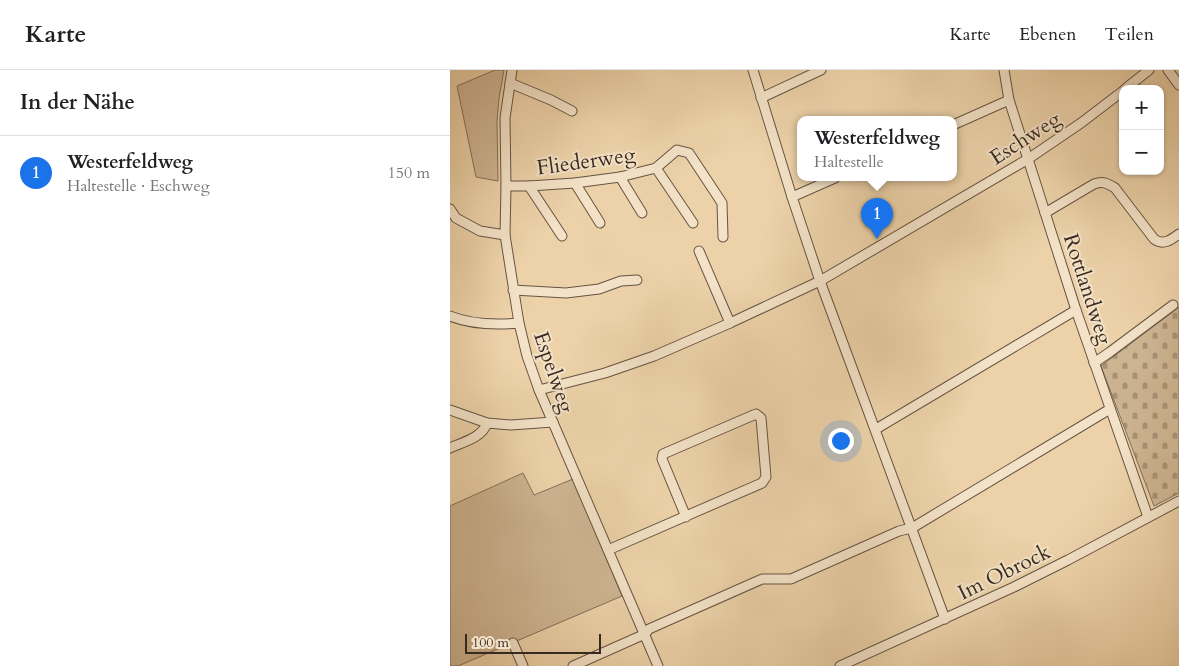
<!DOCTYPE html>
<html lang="de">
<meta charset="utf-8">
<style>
:root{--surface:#fff;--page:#f2f2f2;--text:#202124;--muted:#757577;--line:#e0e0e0;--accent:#1a73e8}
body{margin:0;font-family:Cardo,serif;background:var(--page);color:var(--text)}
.controls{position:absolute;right:15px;top:15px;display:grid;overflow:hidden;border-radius:10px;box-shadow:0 1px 4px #0004}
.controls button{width:45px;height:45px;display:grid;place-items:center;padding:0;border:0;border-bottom:1px solid var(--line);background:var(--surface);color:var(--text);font:25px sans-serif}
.scale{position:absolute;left:15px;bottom:12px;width:136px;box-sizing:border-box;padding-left:5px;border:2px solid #392a21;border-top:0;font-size:14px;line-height:18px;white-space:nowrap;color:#392a21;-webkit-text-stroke:4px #f3e2c7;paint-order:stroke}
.you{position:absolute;left:390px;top:370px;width:18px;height:18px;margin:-12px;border:4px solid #fff;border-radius:50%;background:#1a73e8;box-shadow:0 0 0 8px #1a73e833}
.badge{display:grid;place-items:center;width:32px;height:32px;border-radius:50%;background:var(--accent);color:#fff;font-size:16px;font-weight:700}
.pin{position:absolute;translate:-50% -41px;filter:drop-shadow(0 1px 2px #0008)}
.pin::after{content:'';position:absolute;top:26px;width:18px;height:15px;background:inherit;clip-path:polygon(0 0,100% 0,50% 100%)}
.popup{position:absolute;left:347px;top:46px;width:160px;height:65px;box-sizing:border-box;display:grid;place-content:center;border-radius:10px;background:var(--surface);filter:drop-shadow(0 1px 4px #0005);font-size:16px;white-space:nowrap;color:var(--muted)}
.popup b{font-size:19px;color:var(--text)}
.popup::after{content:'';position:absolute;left:50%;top:100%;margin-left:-10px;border:10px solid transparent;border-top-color:var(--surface)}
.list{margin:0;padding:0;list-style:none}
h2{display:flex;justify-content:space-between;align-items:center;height:65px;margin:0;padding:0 20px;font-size:21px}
h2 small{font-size:16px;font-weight:400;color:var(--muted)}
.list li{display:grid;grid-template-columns:32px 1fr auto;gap:15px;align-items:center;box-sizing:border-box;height:75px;padding:0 20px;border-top:1px solid var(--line)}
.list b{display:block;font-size:19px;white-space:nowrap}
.list p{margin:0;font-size:16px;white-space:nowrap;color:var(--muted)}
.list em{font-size:16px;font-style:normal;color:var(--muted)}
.map{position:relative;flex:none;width:729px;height:596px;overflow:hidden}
header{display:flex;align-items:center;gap:30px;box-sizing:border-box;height:70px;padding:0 25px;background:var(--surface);border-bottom:1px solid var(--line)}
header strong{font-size:24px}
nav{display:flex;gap:28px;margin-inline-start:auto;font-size:18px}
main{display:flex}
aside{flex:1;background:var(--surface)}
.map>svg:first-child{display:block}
.cemetery{fill:url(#cemetery-stones);stroke:#84705a}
.park{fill:#ceb592;stroke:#84705a}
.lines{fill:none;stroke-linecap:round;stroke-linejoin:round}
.minor-casing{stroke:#665443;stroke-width:11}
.minor{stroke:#f3e2c7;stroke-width:9}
.labels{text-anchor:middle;stroke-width:4;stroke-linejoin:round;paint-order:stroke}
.street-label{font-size:21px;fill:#392a21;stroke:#f3e2c7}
</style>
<header>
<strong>Karte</strong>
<nav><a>Karte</a><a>Ebenen</a><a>Teilen</a></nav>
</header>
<main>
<aside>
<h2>In der Nähe<small></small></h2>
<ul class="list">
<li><span class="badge">1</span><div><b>Westerfeldweg</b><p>Haltestelle · Eschweg</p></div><em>150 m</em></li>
</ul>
</aside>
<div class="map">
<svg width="729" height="596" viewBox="0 0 729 596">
<defs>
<pattern id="cemetery-stones" width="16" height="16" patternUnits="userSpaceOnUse" patternTransform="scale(1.25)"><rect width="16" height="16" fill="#ceb592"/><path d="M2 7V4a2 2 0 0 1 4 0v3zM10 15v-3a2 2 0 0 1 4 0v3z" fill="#a89377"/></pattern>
</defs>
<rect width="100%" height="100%" fill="#edd2a9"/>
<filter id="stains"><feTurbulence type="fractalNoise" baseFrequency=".004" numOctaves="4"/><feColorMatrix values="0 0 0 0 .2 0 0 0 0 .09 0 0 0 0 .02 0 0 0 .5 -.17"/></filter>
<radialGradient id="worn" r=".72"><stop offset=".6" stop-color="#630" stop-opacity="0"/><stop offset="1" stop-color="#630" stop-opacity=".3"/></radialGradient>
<path class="cemetery" d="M729 237V423L704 436 651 296Z"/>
<g class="park">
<path d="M45 0H54L49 28 47 51 48 111 26 107 7 16Z"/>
<path d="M73 403 84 425 123 409 172 526 8 596H0V436Z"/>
</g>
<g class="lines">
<defs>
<g id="minor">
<path d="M62 0 55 48 56 116 55 165 69 253 77 286 89 320 208 596"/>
<path d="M303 0 342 127 370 211 495 549"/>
<path d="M554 0 559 30 578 89 626 240 698 447"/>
<path d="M718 0 729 15"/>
<path d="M60 13 101 30 122 41"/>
<path d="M675 19 699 0"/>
<path d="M311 28 371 0"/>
<path d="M503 55 559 30"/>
<path d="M206 98 243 153"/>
<path d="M170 107 192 143"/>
<path d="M125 113 150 153"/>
<path d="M56 116H79L125 113 170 107 206 98 227 80 239 83 272 133 273 167"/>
<path d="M79 116 112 166"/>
<path d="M342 127 385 108"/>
<path d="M0 139 6 148 30 161 55 165"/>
<path d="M595 143 644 114C653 111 657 113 665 118L704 169C713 176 721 170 729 164"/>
<path d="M249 181 280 253"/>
<path d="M63 220 116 223 149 219 171 211 187 210"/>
<path d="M0 246C22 255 46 255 69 253"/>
<path d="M644 293 660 282 723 235"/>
<path d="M89 320 155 303 204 286 280 253 370 211 578 89 631 53 673 21"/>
<path d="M0 340 37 353 61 355 103 352"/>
<path d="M426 359 626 240"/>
<path d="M0 378C13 372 32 368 37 353"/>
<path d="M158 480 312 413 316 407 311 348 306 344 213 384 212 389 236 447"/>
<path d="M63 573 73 596"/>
<path d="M123 596 195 564 199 559 312 509H341L449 461 462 458 660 339"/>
<path d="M390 596 564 517 618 490 729 431"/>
</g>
</defs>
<use href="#minor" class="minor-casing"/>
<use href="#minor" class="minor"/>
</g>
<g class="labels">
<g class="street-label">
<text transform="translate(575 68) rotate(-33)" y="7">Eschweg</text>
<text transform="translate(136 91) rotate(-8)" y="7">Fliederweg</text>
<text transform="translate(638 219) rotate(72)" y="7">Rottlandweg</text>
<text transform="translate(104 302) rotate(71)" y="7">Espelweg</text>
<text transform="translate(554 502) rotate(-26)" y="7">Im Obrock</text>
</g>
</g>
<rect width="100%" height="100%" filter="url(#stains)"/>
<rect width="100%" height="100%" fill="url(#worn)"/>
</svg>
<div class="controls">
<button>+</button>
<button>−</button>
</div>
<div class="scale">100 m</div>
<div class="you"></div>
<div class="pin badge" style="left:427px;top:169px">1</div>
<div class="popup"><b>Westerfeldweg</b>Haltestelle</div>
</div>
</main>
